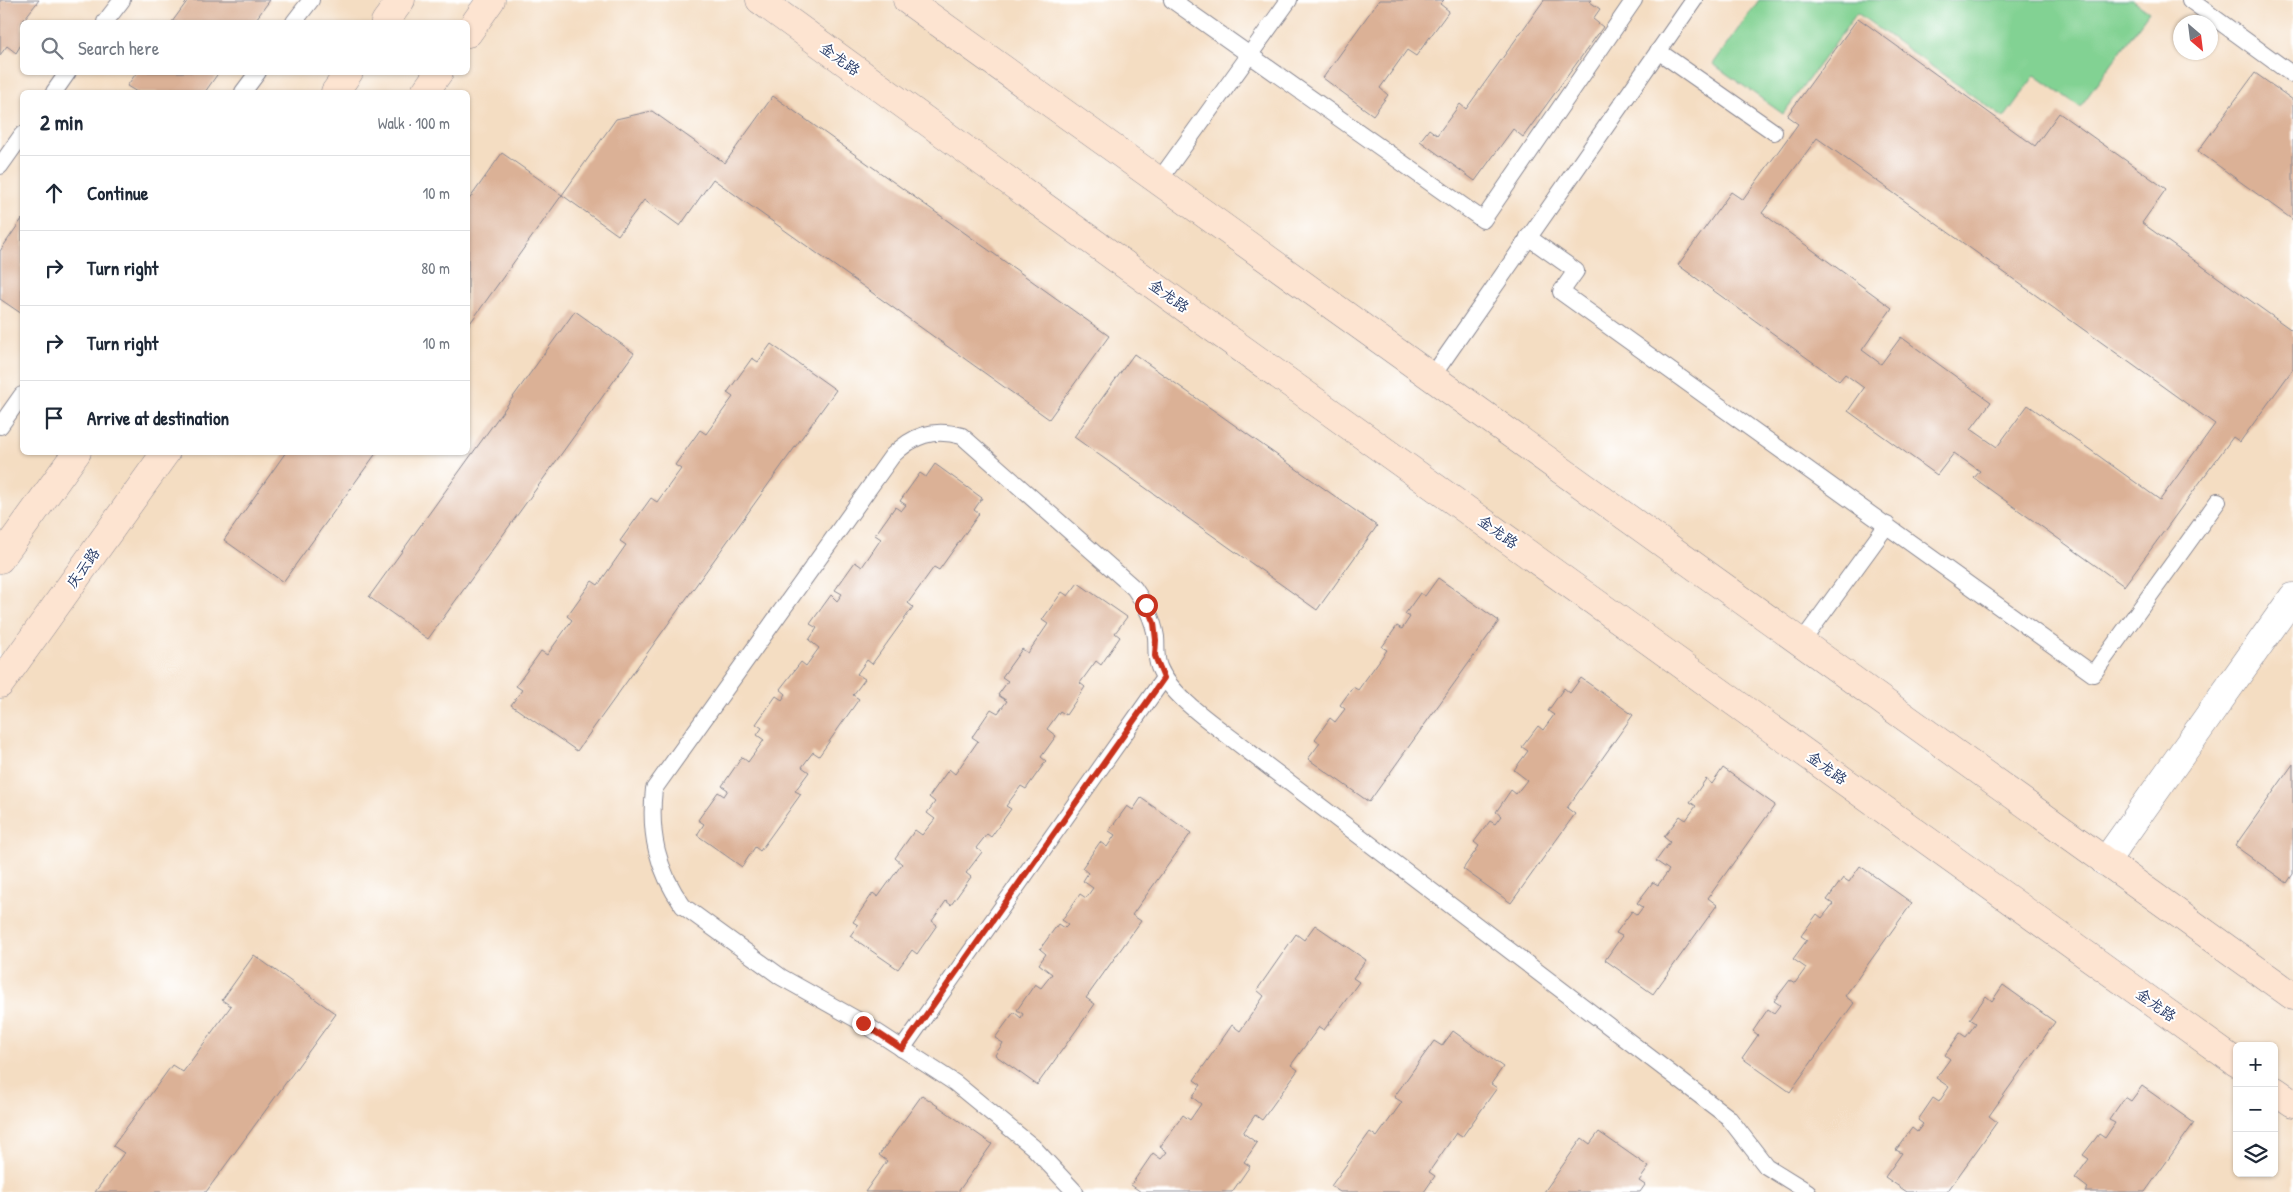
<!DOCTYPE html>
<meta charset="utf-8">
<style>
:root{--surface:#fff;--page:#f6f6f7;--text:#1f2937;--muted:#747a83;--line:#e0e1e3}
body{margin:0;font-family:"Patrick Hand","LXGW WenKai TC",sans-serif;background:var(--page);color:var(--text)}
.controls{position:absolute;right:15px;bottom:15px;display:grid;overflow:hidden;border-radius:8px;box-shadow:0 1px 4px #0004}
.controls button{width:45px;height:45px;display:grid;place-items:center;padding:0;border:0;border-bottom:1px solid var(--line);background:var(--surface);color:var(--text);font:25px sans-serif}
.compass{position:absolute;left:2173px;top:15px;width:45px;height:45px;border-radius:50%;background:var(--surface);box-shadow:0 1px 4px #0004;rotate:152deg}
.stop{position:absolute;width:15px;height:15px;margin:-11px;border:4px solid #c8321e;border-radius:50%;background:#fff}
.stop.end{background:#c8321e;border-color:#fff;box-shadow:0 1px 5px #0008}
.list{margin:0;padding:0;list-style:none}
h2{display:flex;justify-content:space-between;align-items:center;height:65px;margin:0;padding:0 20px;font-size:21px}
h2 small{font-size:16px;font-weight:400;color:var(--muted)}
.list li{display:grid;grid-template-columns:32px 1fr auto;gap:15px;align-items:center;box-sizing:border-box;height:75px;padding:0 20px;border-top:1px solid var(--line)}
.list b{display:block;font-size:19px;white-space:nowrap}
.list em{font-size:16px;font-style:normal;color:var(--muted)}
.icon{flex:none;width:28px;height:28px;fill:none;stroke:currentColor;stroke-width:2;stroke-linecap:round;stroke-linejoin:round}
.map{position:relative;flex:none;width:2293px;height:1192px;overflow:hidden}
.search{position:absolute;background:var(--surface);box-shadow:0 1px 4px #0004;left:20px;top:20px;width:450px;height:55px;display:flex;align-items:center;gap:12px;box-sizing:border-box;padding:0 18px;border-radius:8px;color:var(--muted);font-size:19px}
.panel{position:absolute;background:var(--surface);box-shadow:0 1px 4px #0004;left:20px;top:90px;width:450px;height:365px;border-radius:8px}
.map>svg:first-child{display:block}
.green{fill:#82d293;stroke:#4e8078}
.building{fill:#dbb196;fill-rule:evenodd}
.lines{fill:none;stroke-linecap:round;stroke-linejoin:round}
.lane-casing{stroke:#888690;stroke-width:18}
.street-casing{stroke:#888690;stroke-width:29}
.secondary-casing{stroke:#888690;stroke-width:29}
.lane{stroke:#fff;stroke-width:16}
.street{stroke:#fff;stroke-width:28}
.secondary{stroke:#fde4d1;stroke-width:28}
.route{stroke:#c8321e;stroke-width:6}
.labels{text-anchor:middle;stroke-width:4;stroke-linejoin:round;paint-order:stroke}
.street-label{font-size:15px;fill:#1b2f5e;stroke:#fff}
</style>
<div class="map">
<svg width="2293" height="1192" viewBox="0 0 2293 1192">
<rect width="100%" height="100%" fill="#fff"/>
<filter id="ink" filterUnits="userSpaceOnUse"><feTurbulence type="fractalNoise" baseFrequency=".02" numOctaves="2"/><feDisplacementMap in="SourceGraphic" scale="10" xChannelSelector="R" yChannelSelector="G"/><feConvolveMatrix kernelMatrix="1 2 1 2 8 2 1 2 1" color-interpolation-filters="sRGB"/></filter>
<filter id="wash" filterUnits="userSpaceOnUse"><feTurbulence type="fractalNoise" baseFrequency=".0096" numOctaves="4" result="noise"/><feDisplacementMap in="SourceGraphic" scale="20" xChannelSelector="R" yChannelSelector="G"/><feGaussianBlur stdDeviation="1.12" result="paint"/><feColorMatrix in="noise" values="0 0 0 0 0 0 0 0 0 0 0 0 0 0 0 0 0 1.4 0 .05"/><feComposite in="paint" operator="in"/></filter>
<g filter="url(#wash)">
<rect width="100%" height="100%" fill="#f4ddc2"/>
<path class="green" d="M1759 0H2132L2149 12 2080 107 2035 75 2004 118 1857 13 1783 114 1713 64Z"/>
<g id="blocks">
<g class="building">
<path d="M0 0H39L22 22V43L16 53 7 46 0 55Z"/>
<path d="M188 0H270L254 22H172Z"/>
<path d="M1379 0H1444L1440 4 1449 11 1416 56 1407 50 1380 88 1388 95 1373 115 1323 78Z"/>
<path d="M1544 0H1592L1590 2 1600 9 1593 19 1603 27 1523 137 1513 129 1475 181 1420 141 1429 129 1437 135 1460 104 1466 109Z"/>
<path d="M1858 18 2035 146 2059 113 2166 189 2142 223 2293 331V369L2240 442 2233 437 2124 586 1974 478 1980 471 1954 453 1937 475 1848 411 1864 388 1845 374 1839 381 1678 265 1731 192 1743 200 1798 124 1787 116ZM1817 138 2215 424 2160 500 2028 405 1997 447 1971 429 1991 402 1901 337 1881 364 1862 350 1892 308 1762 213Z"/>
<path d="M137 72H219L205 92H137L127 86Z"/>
<path d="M2255 73 2293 100V220L2198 151Z"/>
<path d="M773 96 1109 336 1049 419 713 179 680 226 644 200 618 235 562 195 468 326V201L502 153 562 195 616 119 652 111 725 163Z"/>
<path d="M22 219V314L0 299V251Z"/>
<path d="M575 311 634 353 428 639 369 597Z"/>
<path d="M771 344 836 390 577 751 511 705 522 690 516 686 541 651 547 655 572 620 567 616 592 581 598 585 626 545 620 541 651 498 657 502 681 469 675 465 700 430 706 434 733 397 727 393 752 358 758 362Z"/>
<path d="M1134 354 1377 526 1317 610 1074 437Z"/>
<path d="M286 452H377L283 582 224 540Z"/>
<path d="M935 464 982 498 974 510 979 514 939 570 934 567 908 603 913 607 872 664 867 660 857 674 865 679 853 695 859 699 819 756 813 752 802 767 809 772 795 791 801 794 760 851 755 847 742 867 697 835 704 824 698 820 718 792 724 796 728 790 722 786 742 757 748 762 764 740 757 735 762 728 756 724 776 696 782 700 786 694 780 689 801 662 806 666 819 648 809 640 817 628 810 624 831 595 837 601 842 594 835 590 855 562 862 567 881 539 875 535 895 507 901 511 906 505 900 501 920 473 926 477Z"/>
<path d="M1438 578 1499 621 1369 802 1308 759 1320 743 1315 739 1330 718 1335 722 1345 709 1340 705 1353 687 1358 690 1387 650 1382 647 1397 626 1402 629 1410 617 1405 614 1420 593 1425 596Z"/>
<path d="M1078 583 1127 617 1115 633 1120 637 1101 665 1096 661 1080 683 1085 687 1066 715 1060 711 1047 729 1056 736 1041 757 1046 761 1026 789 1021 786 1006 806 1011 809 991 837 987 834 976 848 982 852 966 873 971 877 951 905 946 901 932 921 937 925 917 954 912 950 898 969 850 936 858 925 853 922 873 893 878 897 902 864 895 858 915 830 922 835 935 819 927 813 935 802 929 797 949 769 955 774 978 741 972 737 991 709 998 713 1007 701 998 695 1008 681 1002 677 1022 649 1028 653 1048 624 1042 620 1062 592 1068 596Z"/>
<path d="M1581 678 1633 715 1567 808 1575 814 1511 903 1463 869 1479 846 1474 842 1490 821 1495 824 1501 816 1496 812 1511 790 1516 794 1527 780 1514 770 1528 751 1522 747 1538 726 1543 730 1554 715 1548 711 1564 688 1570 693Z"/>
<path d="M2293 764V874L2287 883 2235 846Z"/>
<path d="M1723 768 1775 805 1708 898 1717 905 1653 994 1605 960 1622 936 1616 933 1632 911 1637 915 1643 907 1637 903 1653 882 1658 885 1669 870 1656 861 1670 842 1664 837 1680 816 1686 820 1696 806 1690 802 1706 779 1712 784Z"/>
<path d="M1141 798 1191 833 1132 915 1141 921 1086 998 1095 1004 1037 1085 995 1055 1003 1043 995 1038 1014 1012 1021 1018 1023 1014 1017 1010 1035 984 1041 988 1052 974 1039 964 1046 954 1040 949 1058 924 1064 928 1068 924 1062 920 1080 894 1086 898 1093 888 1083 881 1088 873 1082 868 1100 842 1107 847 1115 835 1109 831 1127 806 1133 810Z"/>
<path d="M1860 866 1912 903 1845 996 1854 1003 1790 1092 1742 1058 1758 1035 1753 1031 1768 1009 1774 1013 1780 1005 1774 1001 1790 980 1795 983 1806 968 1793 959 1807 940 1801 936 1817 914 1822 918 1833 904 1827 900 1843 878 1849 882Z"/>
<path d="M1315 925 1366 960 1353 978 1359 982 1324 1030 1319 1027 1291 1065 1298 1070 1262 1120 1255 1115 1243 1133 1257 1143 1244 1162 1250 1166 1232 1192H1141L1131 1185 1153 1153 1161 1159 1167 1152 1160 1147 1183 1115 1190 1120 1201 1104 1192 1097 1201 1085 1194 1080 1232 1025 1240 1031 1264 996 1257 990 1296 934 1304 940Z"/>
<path d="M254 955 336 1014 206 1192H95L124 1153 113 1146 172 1065 183 1072 231 1006 222 1000Z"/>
<path d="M2003 985 2055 1022 1989 1116 1997 1122 1947 1192H1907L1885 1177 1902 1153 1896 1150 1912 1128 1917 1132 1923 1124 1918 1120 1933 1098 1939 1102 1949 1087 1936 1078 1950 1059 1945 1055 1960 1033 1966 1037 1976 1023 1970 1019 1986 996 1992 1001Z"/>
<path d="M1453 1031 1503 1067 1491 1084 1497 1088 1462 1137 1456 1133 1429 1172 1435 1176 1424 1192H1340L1331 1186 1370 1132 1377 1137 1402 1102 1394 1097 1434 1041 1442 1046Z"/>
<path d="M2142 1086 2194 1123 2145 1192H2085L2088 1188 2075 1178 2089 1159 2083 1155 2099 1134 2105 1138 2115 1123 2109 1120 2125 1097 2131 1101Z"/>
<path d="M922 1095 992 1144 958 1192H865L887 1161 879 1155Z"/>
<path d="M1599 1132 1649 1167 1639 1181 1645 1185 1640 1192H1544L1582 1138 1590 1144Z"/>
</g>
</g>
</g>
<g filter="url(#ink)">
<use href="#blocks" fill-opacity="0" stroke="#888690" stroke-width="1"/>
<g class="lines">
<defs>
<g id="lane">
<path d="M1172 0 1483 220 1634 0"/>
<path d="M2190 0 2293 75"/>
<path d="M105 22 122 0"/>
<path d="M294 22 311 0"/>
<path d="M1658 51 1774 132"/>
<path d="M54 92 68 72"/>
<path d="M243 92 258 72"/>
<path d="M0 166 22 135"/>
<path d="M1158 182 1289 0"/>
<path d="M1528 237 1576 271 1561 292 2093 674 2218 501"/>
<path d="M1431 378 1694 0"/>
<path d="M0 426 22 395"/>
<path d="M1801 643 1887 525"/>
<path d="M902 1049 1164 678"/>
<path d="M1075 1192 1033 1147 955 1083 863 1023 781 977 683 906C657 870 649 833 654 789L892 456C913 435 933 428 962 436L1134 588C1145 604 1153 618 1156 637 1157 648 1155 656 1159 667 1172 699 1221 729 1248 751L1728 1117 1766 1166 1808 1192"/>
</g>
<path id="street" d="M2105 862 2293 597"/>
<g id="secondary">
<path d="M760 0 1039 203 2237 1063"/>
<path d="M907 0 2293 996"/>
<path d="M385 22 401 0"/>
<path d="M468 33 491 0"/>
<path d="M335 92 349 72"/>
<path d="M425 92 439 72"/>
<path d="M0 559 77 452"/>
<path d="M0 684 166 452"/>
<path d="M2274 1090 2293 1103"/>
</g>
</defs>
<use href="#lane" class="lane-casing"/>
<use href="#street" class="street-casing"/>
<use href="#secondary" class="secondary-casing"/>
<use href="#lane" class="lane"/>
<use href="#street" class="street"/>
<use href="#secondary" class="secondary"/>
</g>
</g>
<g class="lines" filter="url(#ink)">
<path class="route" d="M863 1023 902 1049 1164 678 1155 656 1156 640 1154 623 1146 605"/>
</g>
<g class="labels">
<g class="street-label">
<text transform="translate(840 59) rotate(36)" y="5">金龙路</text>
<text transform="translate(1169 296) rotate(36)" y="5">金龙路</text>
<text transform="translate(1498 532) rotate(36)" y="5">金龙路</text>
<text transform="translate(83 568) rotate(-54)" y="5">庆云路</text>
<text transform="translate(1827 768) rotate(36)" y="5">金龙路</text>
<text transform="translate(2156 1005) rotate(36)" y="5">金龙路</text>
</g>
</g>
</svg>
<div class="controls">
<button>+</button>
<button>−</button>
<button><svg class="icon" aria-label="layers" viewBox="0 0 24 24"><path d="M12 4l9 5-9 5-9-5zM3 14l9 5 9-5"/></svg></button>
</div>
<svg class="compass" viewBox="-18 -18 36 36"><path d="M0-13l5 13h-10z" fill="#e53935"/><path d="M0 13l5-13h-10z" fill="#747a83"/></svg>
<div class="stop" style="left:1146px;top:605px"></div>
<div class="stop end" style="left:863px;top:1023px"></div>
<div class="search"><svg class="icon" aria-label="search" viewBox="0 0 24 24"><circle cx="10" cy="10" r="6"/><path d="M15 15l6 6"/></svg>Search here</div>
<section class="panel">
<h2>2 min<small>Walk · 100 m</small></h2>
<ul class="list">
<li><svg class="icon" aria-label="ahead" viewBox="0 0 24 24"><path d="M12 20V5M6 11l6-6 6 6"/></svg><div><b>Continue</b></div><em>10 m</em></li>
<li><svg class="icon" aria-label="right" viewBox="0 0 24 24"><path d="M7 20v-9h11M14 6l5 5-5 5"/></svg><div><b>Turn right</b></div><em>80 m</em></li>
<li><svg class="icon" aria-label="right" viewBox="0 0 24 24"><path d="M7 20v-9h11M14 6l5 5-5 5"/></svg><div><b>Turn right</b></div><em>10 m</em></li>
<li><svg class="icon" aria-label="arrive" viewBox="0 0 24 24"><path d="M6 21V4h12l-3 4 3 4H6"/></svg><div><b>Arrive at destination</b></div></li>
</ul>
</section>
</div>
